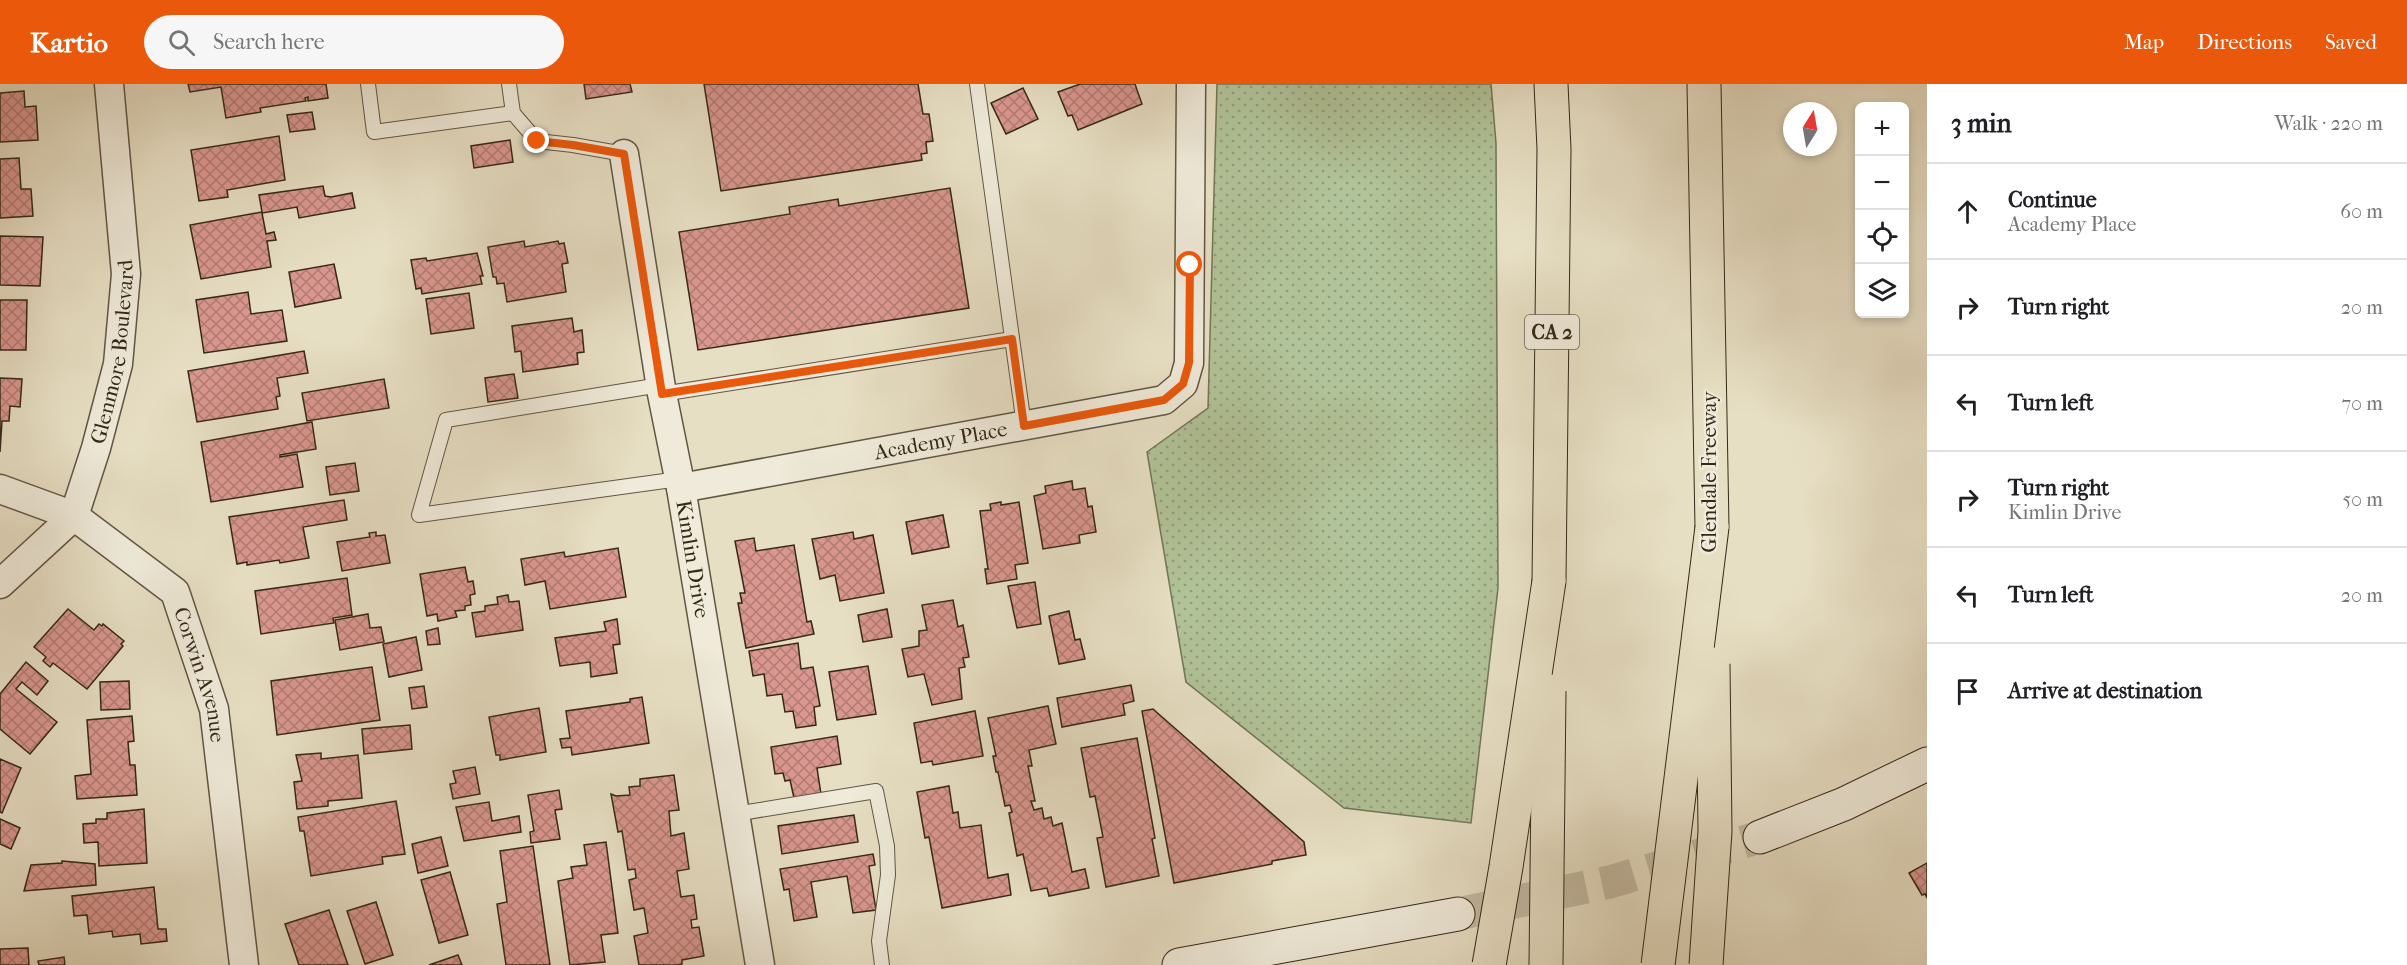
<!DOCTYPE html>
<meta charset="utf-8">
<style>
:root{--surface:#fff;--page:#f6f6f6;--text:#202124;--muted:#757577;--line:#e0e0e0;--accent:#ea580c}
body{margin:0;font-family:"IM FELL French Canon",serif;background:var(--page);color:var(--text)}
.controls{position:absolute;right:18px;top:18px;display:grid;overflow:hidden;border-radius:9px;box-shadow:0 3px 9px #0003}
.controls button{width:54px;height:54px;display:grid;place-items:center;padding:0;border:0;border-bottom:2px solid var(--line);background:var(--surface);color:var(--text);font:30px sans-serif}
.compass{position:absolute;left:1783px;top:18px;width:54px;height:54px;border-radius:50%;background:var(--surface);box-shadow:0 3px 9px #0003;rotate:11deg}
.stop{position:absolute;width:18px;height:18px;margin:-14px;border:4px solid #ea580c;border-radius:50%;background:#fff}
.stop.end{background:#ea580c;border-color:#fff;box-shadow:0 2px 6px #0008}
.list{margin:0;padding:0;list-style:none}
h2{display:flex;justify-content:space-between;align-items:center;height:78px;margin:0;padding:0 24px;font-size:26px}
h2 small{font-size:20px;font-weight:400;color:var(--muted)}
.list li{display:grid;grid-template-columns:39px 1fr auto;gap:18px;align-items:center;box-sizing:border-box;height:96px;padding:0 24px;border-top:2px solid var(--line)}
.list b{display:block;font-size:22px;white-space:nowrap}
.list p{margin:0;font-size:20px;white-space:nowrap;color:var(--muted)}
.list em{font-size:20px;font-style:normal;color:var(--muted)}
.icon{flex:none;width:33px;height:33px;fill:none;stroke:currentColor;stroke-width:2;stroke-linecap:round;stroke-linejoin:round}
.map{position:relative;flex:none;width:1927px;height:881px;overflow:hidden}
header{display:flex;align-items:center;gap:36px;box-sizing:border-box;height:84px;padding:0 30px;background:var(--accent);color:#fff}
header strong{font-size:28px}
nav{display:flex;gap:33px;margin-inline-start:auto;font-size:21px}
.search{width:420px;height:54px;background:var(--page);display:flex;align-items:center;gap:15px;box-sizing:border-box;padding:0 21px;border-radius:33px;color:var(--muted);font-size:22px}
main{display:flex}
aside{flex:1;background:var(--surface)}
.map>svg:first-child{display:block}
.grass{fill:url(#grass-dots);stroke:#727658;stroke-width:1.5}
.building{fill:url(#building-cross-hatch);stroke:#342818;stroke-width:1.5}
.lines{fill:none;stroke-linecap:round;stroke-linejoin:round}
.secondary-tunnel{stroke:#c3baa2;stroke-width:33;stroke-dasharray:33 16;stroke-linecap:butt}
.service-casing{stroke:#615643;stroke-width:16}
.minor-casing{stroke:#615643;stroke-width:31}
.secondary-casing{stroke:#342818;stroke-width:35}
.motorway-casing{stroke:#342818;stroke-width:35}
.service{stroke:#efead9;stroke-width:14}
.minor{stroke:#efead9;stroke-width:28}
.secondary{stroke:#efead9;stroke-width:33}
.motorway{stroke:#e7dfc4;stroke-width:33}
.motorway-bridge-casing{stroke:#342818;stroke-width:35;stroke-linecap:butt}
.motorway-bridge{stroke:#e7dfc4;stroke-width:33}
.route{stroke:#ea580c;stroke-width:8}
.labels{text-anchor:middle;stroke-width:5;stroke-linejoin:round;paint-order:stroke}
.shield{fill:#efead9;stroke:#6c6252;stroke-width:1.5}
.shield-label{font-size:20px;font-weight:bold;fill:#342818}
.street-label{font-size:21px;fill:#342818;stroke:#efead9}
</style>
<header>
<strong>Kartio</strong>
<div class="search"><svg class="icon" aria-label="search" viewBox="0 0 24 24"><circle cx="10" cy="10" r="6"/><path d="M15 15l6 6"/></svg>Search here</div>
<nav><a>Map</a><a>Directions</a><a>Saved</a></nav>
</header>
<main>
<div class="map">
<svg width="1927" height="881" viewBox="0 0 1927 881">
<defs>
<pattern id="grass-dots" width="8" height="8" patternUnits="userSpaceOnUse" patternTransform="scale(1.5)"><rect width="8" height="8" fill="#b1c398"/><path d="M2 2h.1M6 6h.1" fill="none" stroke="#919e7b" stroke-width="1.8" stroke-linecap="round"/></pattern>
<pattern id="building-cross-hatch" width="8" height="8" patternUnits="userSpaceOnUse" patternTransform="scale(1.5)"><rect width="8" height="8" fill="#da978f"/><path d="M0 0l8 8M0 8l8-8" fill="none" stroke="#b27b74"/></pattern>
</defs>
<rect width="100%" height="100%" fill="#e7dfc4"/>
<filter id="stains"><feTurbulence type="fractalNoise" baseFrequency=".00333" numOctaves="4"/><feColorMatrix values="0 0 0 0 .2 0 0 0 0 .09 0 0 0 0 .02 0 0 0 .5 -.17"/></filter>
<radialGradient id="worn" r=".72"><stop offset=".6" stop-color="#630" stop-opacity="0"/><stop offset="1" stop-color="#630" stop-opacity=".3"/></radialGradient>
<path class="grass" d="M1217 0H1491L1496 59 1498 504 1471 739 1344 724 1186 598 1147 368 1208 324Z"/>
<g class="building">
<path d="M188 0H326L328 14 308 17V13L305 14 306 17 260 24 261 28 226 34 221 3 190 8Z"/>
<path d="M584 0H630L632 8 586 15Z"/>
<path d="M704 0H918L923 30H929L933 57 926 58 927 69 921 70 922 76 721 107Z"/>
<path d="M1080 0H1135L1142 20 1078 46 1072 31 1068 32 1058 8Z"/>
<path d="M1023 4 1038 35 1006 50 991 19Z"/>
<path d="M24 7 25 23 36 22 38 56 0 58V9Z"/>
<path d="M312 28 315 45 290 48 287 31Z"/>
<path d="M279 52 285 96 227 106 228 113 199 117 191 66Z"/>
<path d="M510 56 513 78 474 84 471 62Z"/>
<path d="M19 74 21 105H31L33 132 0 134V75Z"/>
<path d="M323 102 325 112 331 113 352 109 355 124 299 134 297 123 262 129 266 150 274 148 276 156 267 157 271 183 201 195 190 141 262 128 259 111Z"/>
<path d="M950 104 969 224 698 266 679 148 790 130 789 123 838 115 839 122Z"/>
<path d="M0 152 43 153 40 202 0 201Z"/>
<path d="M524 157 525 163 558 157 559 160 564 159 568 179 562 180 566 208 507 218 504 199 497 200 496 193H493L488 163Z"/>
<path d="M477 169 483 192H480L482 200 422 210 421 204 416 205 411 176 426 174 427 177Z"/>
<path d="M334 180 341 214 295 223 289 188Z"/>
<path d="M248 208 251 230 282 226 287 257 204 269 196 216Z"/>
<path d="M469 209 474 244 431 250 426 215Z"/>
<path d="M0 216H27L26 266H0Z"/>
<path d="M572 234 574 248 582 246 584 268 577 269 578 280 523 288 521 267 515 268 512 242Z"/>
<path d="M304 267 308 289 277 294 280 312 276 313 278 325 197 338 188 287Z"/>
<path d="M514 290 518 314 488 318 485 294Z"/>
<path d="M0 294 22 295 20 323 10 322 9 337H2L0 368Z"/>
<path d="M384 295 389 324 307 337 302 309Z"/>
<path d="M312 338 316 365 280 371V373L297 370 303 403 211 418 201 358Z"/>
<path d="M355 379 359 407 330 411 326 383Z"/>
<path d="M1072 397 1073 406 1085 404 1088 423 1092 422 1096 448 1079 451 1080 459 1043 465 1034 412 1046 409 1045 402Z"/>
<path d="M344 416 347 436 303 443 309 474 280 479 279 476 247 481V478L237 480 229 433Z"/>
<path d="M1001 418V421L1019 418 1028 479 1015 481 1017 495 987 500 985 485H988L980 427 991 426 990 420Z"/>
<path d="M943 431 949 463 912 470 906 438Z"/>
<path d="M376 448V452L385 451 390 479 342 487 337 458 370 453 369 449Z"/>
<path d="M853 448 854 455 873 451 884 509 840 517 835 491 820 495 812 455Z"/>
<path d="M754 454 756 467 794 461 807 538 811 537 814 550 746 564 738 519H742L740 509H745L735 457Z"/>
<path d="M618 464 626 513 550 525 545 497 525 501 521 475 564 468 565 473Z"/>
<path d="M465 483 468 498 473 497 475 510 470 511 471 521 465 522V526L455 527 457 533 438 537 437 530 427 532 420 490Z"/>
<path d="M347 494 352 531 333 534 334 539 261 550 255 507Z"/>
<path d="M1035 498 1041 540 1017 544 1008 502Z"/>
<path d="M508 511 509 518 519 517 523 546 476 553 472 529 485 527V522L498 520 497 513Z"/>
<path d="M953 516 958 543 963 541 969 573 963 574 965 583 959 584 962 615 932 621 924 590 908 593 902 565 919 562V547L927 546 922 521Z"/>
<path d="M68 525 94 546 99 540 102 542 103 540 124 557 121 560 123 562 87 605 53 579 50 583 43 577 46 573 34 563Z"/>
<path d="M887 525 892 553 863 558 858 531Z"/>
<path d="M1069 527 1075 556 1080 555 1085 575 1059 580 1049 532Z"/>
<path d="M368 530 370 544 381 543 384 558 340 566 335 536Z"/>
<path d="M617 535 620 560 613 561 617 589 591 593 590 578 560 582 555 554 606 547 604 538Z"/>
<path d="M438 544 440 560 428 561 426 547Z"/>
<path d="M416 553 422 586 389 593 383 560Z"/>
<path d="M798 559 801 585 813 583 820 622 814 623 816 641 796 644 793 627 785 628 782 610 767 612 764 590 753 592 749 567Z"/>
<path d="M26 578 48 597 37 611 22 598 16 605 57 638 30 670 0 645V610Z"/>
<path d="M868 582 876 630 837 636 829 588Z"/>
<path d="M372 583 380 636 277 651 271 597Z"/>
<path d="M129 597 130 625 101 626 100 598Z"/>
<path d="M1131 601 1134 617 1123 620 1125 631 1062 643 1057 614Z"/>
<path d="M424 602 427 623 412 625 409 604Z"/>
<path d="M642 613 649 659 572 671 571 663 562 664 560 655 570 654 566 627 630 618V615Z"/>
<path d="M1048 622 1056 660 1029 666 1032 682H1028L1035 717H1031L1034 726 1042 724 1044 735 1051 733 1053 742 1062 739 1072 788 1085 785 1089 804 1049 812 1047 804 1031 807 1023 770 1017 772 1009 729 1012 728 1010 721 1005 722 998 688H996L993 672H996L988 634Z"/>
<path d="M539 624 546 668 500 676V671H496L489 633Z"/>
<path d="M1153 625 1304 758 1306 771 1272 777V780L1174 799 1142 627Z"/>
<path d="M975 627 983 672 933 681 932 677 921 679 914 639Z"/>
<path d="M132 632 134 657 128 658 130 681H135L137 711 77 715 75 692 91 690 87 636Z"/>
<path d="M410 641 412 665 364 670 362 645Z"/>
<path d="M837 652 841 680 817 684 821 710 794 714 790 696 785 697 783 689 775 690 771 663Z"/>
<path d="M1137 654 1155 754 1152 755 1159 792 1106 803 1097 754 1103 753 1095 712 1090 713 1081 664Z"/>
<path d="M321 669V675L358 671 362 714 328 717V722L297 725 294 698 302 697 296 671Z"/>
<path d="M0 675 21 684 2 729 0 728Z"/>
<path d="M475 683 480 710 453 715 450 700 456 699 453 687Z"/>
<path d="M674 691 679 726 669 727 671 752 684 749 689 785 677 787 681 813 694 811 697 835 691 836 692 844 699 843 704 872 682 876V880L677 881H639L634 852 648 849 644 824 634 826 629 796 636 794 635 785 628 786 622 747 618 748 611 710 616 712 630 711 629 703 640 702V695Z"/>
<path d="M949 702 953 729 958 728 960 744 981 741 988 794 1008 790 1011 811 942 824 929 753 925 754 917 708Z"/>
<path d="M559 706 562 725 555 726 560 755 531 759 530 748 534 747 528 711Z"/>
<path d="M396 717 405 770 382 773 383 780 311 792 304 747H300L298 733Z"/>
<path d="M489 718 492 737 519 732 521 748 464 757 456 723Z"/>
<path d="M144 725 147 779 99 782 98 758 84 759 83 740 96 739V735H107V729Z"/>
<path d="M854 731 858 758 782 770 778 742Z"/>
<path d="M0 735 20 744 11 765 0 760Z"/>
<path d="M441 753 448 782 418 789 412 760Z"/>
<path d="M606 758 618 849 601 851 605 878 570 881 558 797 573 794 571 783 587 781 584 761Z"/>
<path d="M533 762 550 881H506L497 820 507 818 500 767Z"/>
<path d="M873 770 875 781 869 782 876 826 853 829 847 792 811 798 817 833 794 837 789 805 784 806 780 785Z"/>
<path d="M62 777 95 780 96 801 24 807 31 781 62 779Z"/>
<path d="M1927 779V814L1925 810 1922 811 1909 789Z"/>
<path d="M450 788 468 851 439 859 421 796Z"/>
<path d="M154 803 158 845H166L167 857 141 860 140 850 113 853 112 847 89 850 87 831 74 832 72 812Z"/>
<path d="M376 818 393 871 365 880 347 827Z"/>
<path d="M329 826 348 881H299L285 840Z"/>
<path d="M28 864 29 881H0V865Z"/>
<path d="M458 871 462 881H429Z"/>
<path d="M64 873 65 881H39L38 877Z"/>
</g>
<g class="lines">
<path class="secondary-tunnel" d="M1458 830 1610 798 1760 753"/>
<defs>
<g id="service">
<path d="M368 0 374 48 513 29"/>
<path d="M509 0 513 29 537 57 573 61 624 70"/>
<path d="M977 0 1024 341"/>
<path d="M660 301 446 336 419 431 679 395"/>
<path d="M662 310 1012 255"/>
<path d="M735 730 876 707 887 762 888 791 879 857 882 881"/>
</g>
<g id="minor">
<path id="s1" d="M624 70 662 310 681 404 760 881"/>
<path id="s2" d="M681 404 1164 316 1183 300 1189 279 1191 0"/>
<path id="s3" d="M0 405 74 432 175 508 214 625 244 881"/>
<path id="s4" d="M0 500 74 432 96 364 118 280 126 190 109 0"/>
</g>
<g id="secondary">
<path d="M1760 753 1844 720 1927 680"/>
<path d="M1179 881 1458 830"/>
</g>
<g id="motorway">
<path d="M1704 0 1712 443"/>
<path d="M1549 497 1554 65 1551 0"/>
</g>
</defs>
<use href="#service" class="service-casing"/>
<use href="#minor" class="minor-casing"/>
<use href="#secondary" class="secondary-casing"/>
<use href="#motorway" class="motorway-casing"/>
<use href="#service" class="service"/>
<use href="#minor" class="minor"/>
<use href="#secondary" class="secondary"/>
<use href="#motorway" class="motorway"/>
<defs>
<g id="motorway-bridge">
<path d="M1489 881 1506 783 1549 497"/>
<path d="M1546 881 1549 607"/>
<path d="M1658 881 1712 443"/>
<path d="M1706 881 1715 747 1713 580"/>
</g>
</defs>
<use href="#motorway-bridge" class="motorway-bridge-casing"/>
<use href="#motorway-bridge" class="motorway-bridge"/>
</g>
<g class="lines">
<path class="route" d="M537 57 573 61 624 70 662 310 1012 255 1024 342 1164 316 1183 300 1189 279 1190 181"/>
</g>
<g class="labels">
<rect class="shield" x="1525" y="231" width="54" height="34" rx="4.5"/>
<g class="shield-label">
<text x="1552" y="255">CA 2</text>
</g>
<g class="street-label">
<text dy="7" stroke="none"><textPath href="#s4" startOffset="270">Glenmore Boulevard</textPath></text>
<text dy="7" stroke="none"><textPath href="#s2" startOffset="264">Academy Place</textPath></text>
<text transform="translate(1709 388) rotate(-90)" y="7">Glendale Freeway</text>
<text dy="7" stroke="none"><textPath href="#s1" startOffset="411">Kimlin Drive</textPath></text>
<text dy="7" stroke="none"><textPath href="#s3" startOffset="292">Corwin Avenue</textPath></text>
</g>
</g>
<rect width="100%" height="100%" filter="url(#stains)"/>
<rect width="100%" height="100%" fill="url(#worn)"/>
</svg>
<div class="controls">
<button>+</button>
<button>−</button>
<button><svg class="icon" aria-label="locate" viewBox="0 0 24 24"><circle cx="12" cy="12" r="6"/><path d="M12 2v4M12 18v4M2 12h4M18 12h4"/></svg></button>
<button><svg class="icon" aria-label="layers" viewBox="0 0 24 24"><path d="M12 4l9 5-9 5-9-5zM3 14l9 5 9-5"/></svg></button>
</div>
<svg class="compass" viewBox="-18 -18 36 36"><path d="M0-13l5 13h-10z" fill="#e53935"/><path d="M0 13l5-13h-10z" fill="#757577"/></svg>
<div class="stop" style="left:1190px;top:181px"></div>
<div class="stop end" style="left:537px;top:57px"></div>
</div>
<aside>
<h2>3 min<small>Walk · 220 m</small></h2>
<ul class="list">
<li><svg class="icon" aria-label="ahead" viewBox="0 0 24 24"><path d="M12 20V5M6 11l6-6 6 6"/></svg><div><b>Continue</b><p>Academy Place</p></div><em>60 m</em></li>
<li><svg class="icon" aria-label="right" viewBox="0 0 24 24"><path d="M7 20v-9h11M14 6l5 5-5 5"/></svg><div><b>Turn right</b></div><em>20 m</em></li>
<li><svg class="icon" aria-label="left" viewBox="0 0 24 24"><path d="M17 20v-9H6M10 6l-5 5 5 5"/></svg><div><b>Turn left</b></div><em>70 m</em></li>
<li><svg class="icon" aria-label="right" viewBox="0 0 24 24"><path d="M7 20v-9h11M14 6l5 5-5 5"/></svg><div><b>Turn right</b><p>Kimlin Drive</p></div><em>50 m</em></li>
<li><svg class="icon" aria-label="left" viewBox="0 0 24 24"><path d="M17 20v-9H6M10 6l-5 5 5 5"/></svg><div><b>Turn left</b></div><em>20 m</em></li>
<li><svg class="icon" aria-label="arrive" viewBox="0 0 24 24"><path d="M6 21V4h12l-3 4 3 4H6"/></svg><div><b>Arrive at destination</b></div></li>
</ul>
</aside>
</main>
